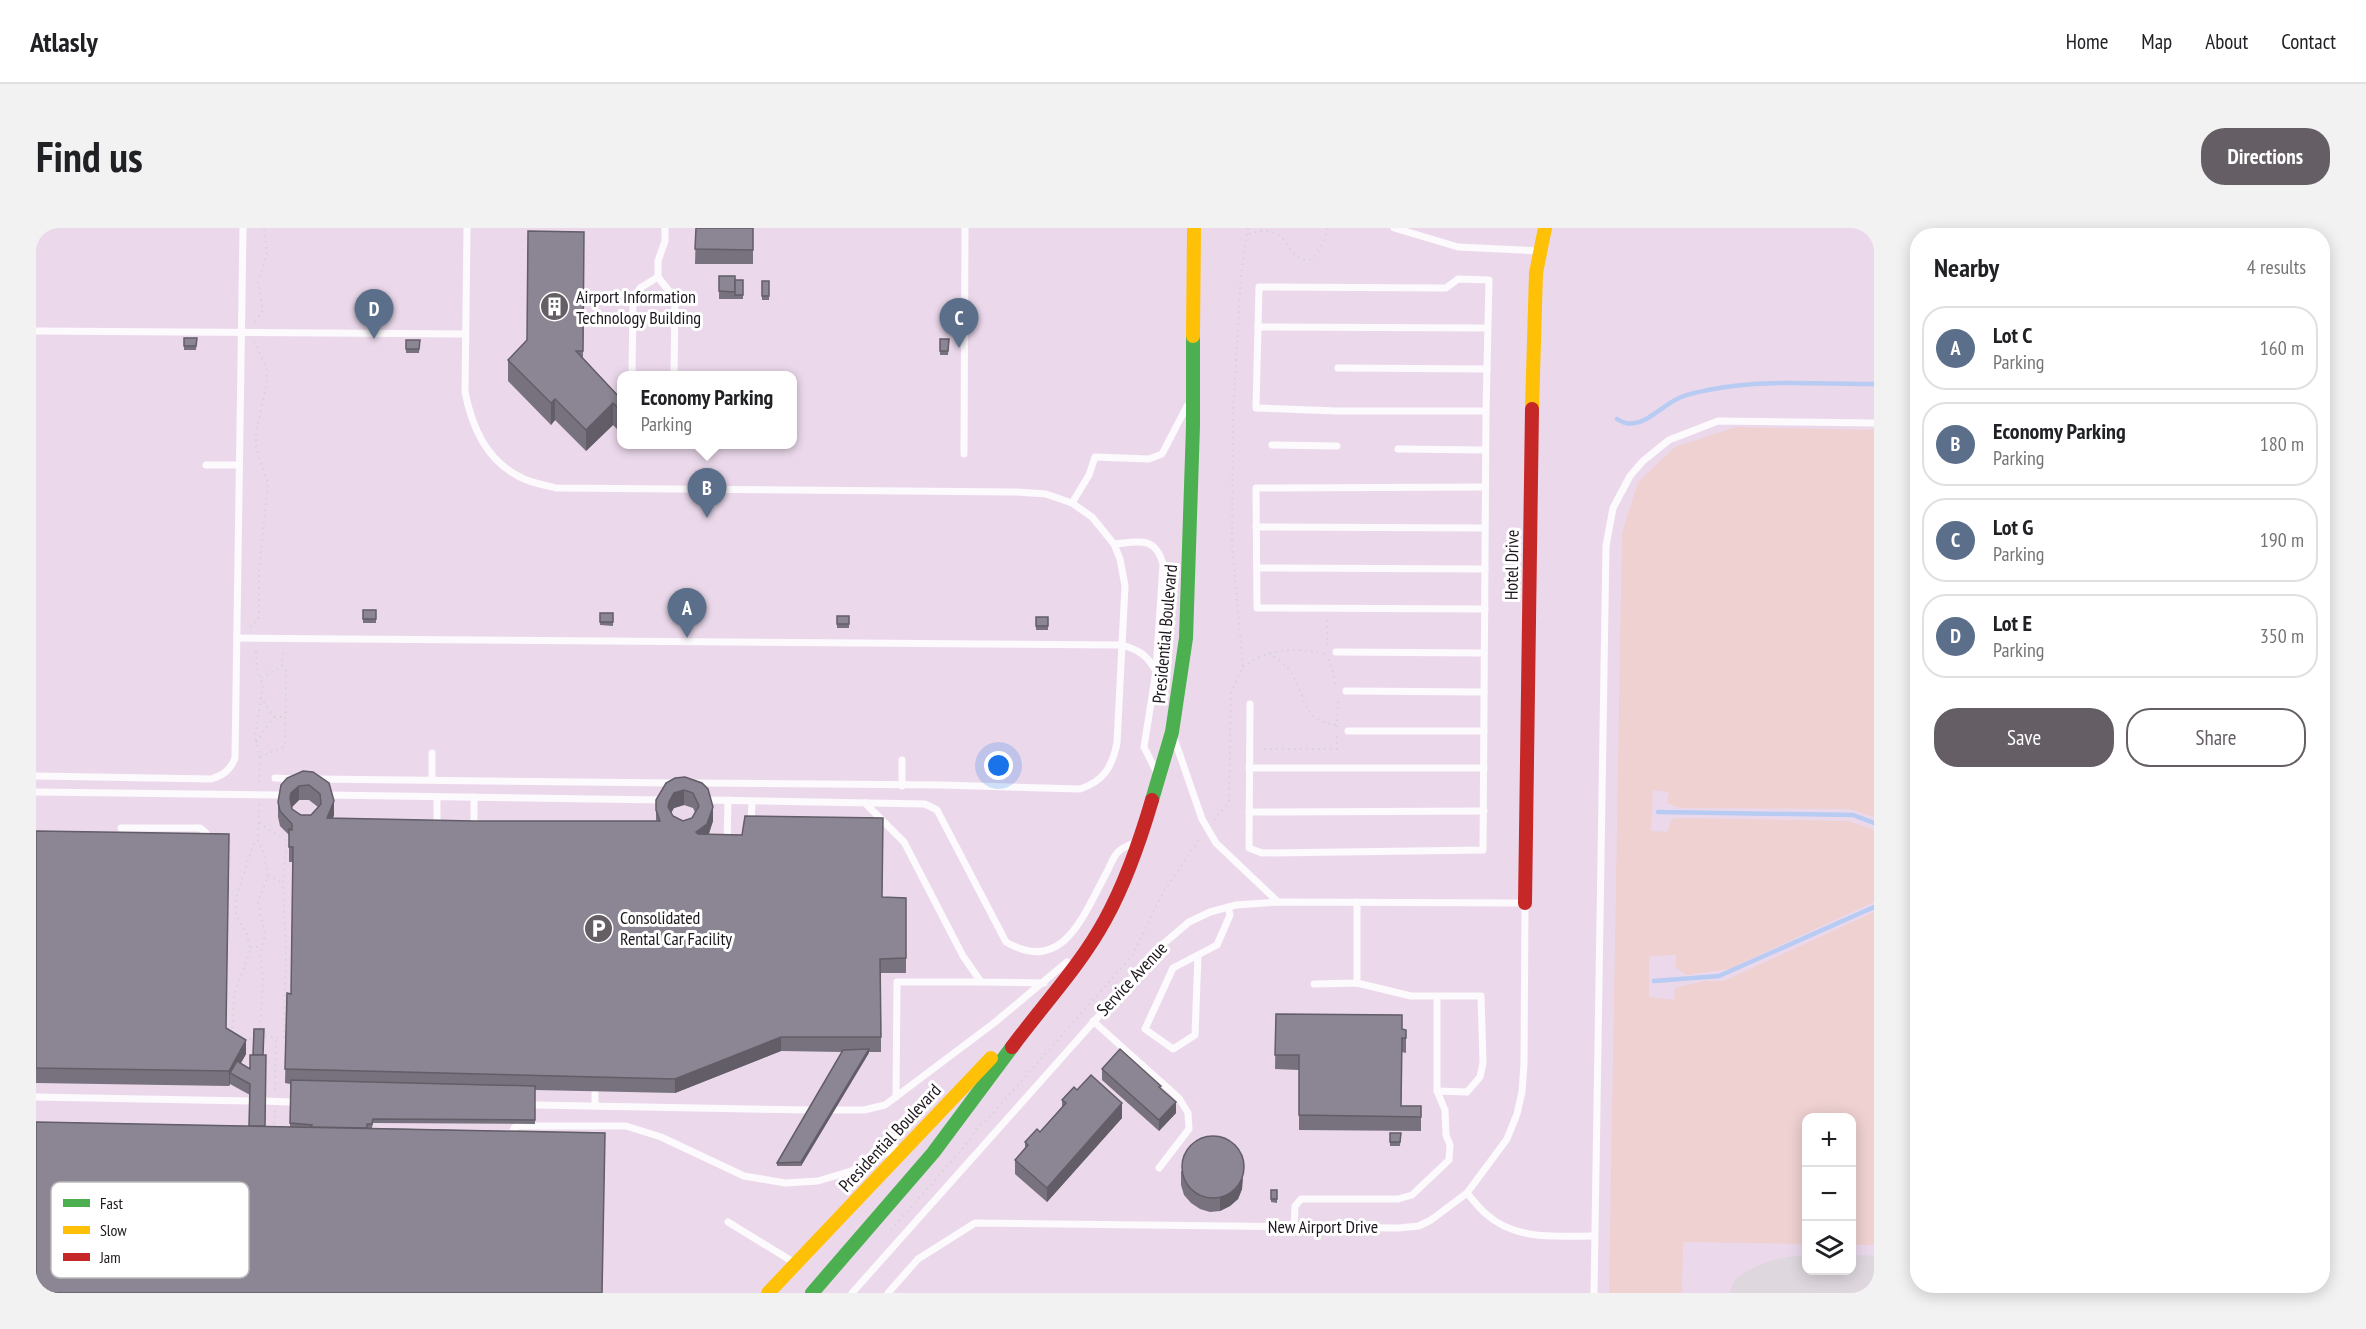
<!DOCTYPE html>
<meta charset="utf-8">
<style>
:root{--surface:#fff;--page:#f2f2f2;--text:#202124;--muted:#757577;--line:#e0e0e0;--accent:#655e65}
body{margin:0;font-family:"PT Sans Narrow",sans-serif;background:var(--page);color:var(--text)}
.controls{position:absolute;right:18px;bottom:18px;display:grid;overflow:hidden;border-radius:12px;box-shadow:0 3px 15px #0003}
.controls button{width:54px;height:54px;display:grid;place-items:center;padding:0;border:0;border-bottom:2px solid var(--line);background:var(--surface);color:var(--text);font:30px sans-serif}
.you{position:absolute;left:963px;top:538px;width:21px;height:21px;margin:-15px;border:4px solid #fff;border-radius:50%;background:#1a73e8;box-shadow:0 0 0 9px #1a73e833}
.badge{display:grid;place-items:center;width:39px;height:39px;border-radius:50%;background:var(--accent);color:#fff;font-size:20px;font-weight:700}
.pin{position:absolute;translate:-50% -50px;filter:drop-shadow(0 2px 3px #0008)}
.pin::after{content:'';position:absolute;top:32px;width:21px;height:18px;background:inherit;clip-path:polygon(0 0,100% 0,50% 100%)}
.popup{position:absolute;left:581px;top:143px;width:180px;height:78px;box-sizing:border-box;display:grid;place-content:center;border-radius:12px;background:var(--surface);filter:drop-shadow(0 2px 4px #0005);font-size:20px;white-space:nowrap;color:var(--muted)}
.popup b{font-size:22px;color:var(--text)}
.popup::after{content:'';position:absolute;left:50%;top:100%;margin-left:-12px;border:12px solid transparent;border-top-color:var(--surface)}
.list{margin:0;padding:0;list-style:none}
h2{display:flex;justify-content:space-between;align-items:center;height:78px;margin:0;padding:0 24px;font-size:26px}
h2 small{font-size:20px;font-weight:400;color:var(--muted)}
.list li{display:grid;grid-template-columns:39px 1fr auto;gap:18px;align-items:center;box-sizing:border-box;height:84px;margin:0 12px 12px;padding:0 12px;border:2px solid var(--line);border-radius:24px}
.list b{display:block;font-size:22px;white-space:nowrap}
.list p{margin:0;font-size:20px;white-space:nowrap;color:var(--muted)}
.list em{font-size:20px;font-style:normal;color:var(--muted)}
.actions{display:flex;gap:12px;padding:18px 24px}
.actions a{flex:1;padding:14px 0;border:2px solid var(--accent);border-radius:24px;text-align:center;font-size:21px;color:var(--accent)}
.actions .main{background:var(--accent);color:#fff}
.icon{flex:none;width:33px;height:33px;fill:none;stroke:currentColor;stroke-width:2;stroke-linecap:round;stroke-linejoin:round}
.map{position:relative;flex:none;width:1838px;height:1065px;overflow:hidden;border-radius:24px}
header{display:flex;align-items:center;gap:36px;box-sizing:border-box;height:84px;padding:0 30px;background:var(--surface);border-bottom:2px solid var(--line)}
header strong{font-size:28px}
nav{display:flex;gap:33px;margin-inline-start:auto;font-size:21px}
.intro{display:flex;align-items:center;justify-content:space-between;box-sizing:border-box;height:144px;padding:0 36px}
h1{margin:0;font-size:42px}
.button{padding:15px 27px;border-radius:24px;background:var(--accent);color:#fff;font-size:21px;font-weight:700}
main{display:flex;gap:36px;padding:0 36px}
aside{flex:1;background:var(--surface);border-radius:24px;box-shadow:0 3px 15px #0003}
.map>svg:first-child{display:block}
.built{fill:#ebd9eb;fill-rule:evenodd}
.green{fill:#eed1d0}
.lines{fill:none;stroke-linecap:round;stroke-linejoin:round}
.stream{stroke:#b7cbf3;stroke-width:4.5}
.taxiway{stroke:#ded7de;stroke-width:39}
.path{stroke:#d5d3d5;stroke-width:2;stroke-dasharray:1.5 4.5;stroke-linecap:butt}
.lane{stroke:#fcfafc;stroke-width:7}
.fast{stroke:#4caf50;stroke-width:14}
.slow{stroke:#ffc107;stroke-width:14}
.jam{stroke:#c62828;stroke-width:14}
.wall{fill:#78727e;fill-rule:evenodd}
.shaded-wall{fill:#625d67}
.building{fill:#8c8593;stroke:#625d67;stroke-width:1.5;fill-rule:evenodd}
.labels{text-anchor:middle;stroke-width:6;stroke-linejoin:round;paint-order:stroke}
.poi-label{font-size:18px;fill:#1d171d;stroke:#fff;text-anchor:start}
.street-label{font-size:18px;fill:#1d171d;stroke:#fff}
.key{fill:#fff;stroke:#bbb9bb;stroke-width:1.5}
.key-label{font-size:16px;fill:#1d171d}
</style>
<header>
<strong>Atlasly</strong>
<nav><a>Home</a><a>Map</a><a>About</a><a>Contact</a></nav>
</header>
<div class="intro"><h1>Find us</h1><a class="button">Directions</a></div>
<main>
<div class="map">
<svg width="1838" height="1065" viewBox="0 0 1838 1065">
<rect width="100%" height="100%" fill="#ebe1eb"/>
<path class="built" d="M0 0H1838V1065H0ZM586 148H756V216H586ZM1770 890H1816V1042H1770Z"/>
<path class="green" d="M1700 199 1838 202V589L1814 581 1644 580 1631 575 1633 564 1617 562 1615 603 1631 604 1636 591 1647 590 1812 593 1838 602V674L1693 741 1651 747 1640 740V727L1613 728V769L1638 772 1639 760 1668 753H1688L1838 684V1017H1816V890H1770V1016L1647 1014 1646 1065H1573L1586 305 1602 254 1639 219Z"/>
<g class="lines">
<g class="stream">
<path d="M1581 191C1603 206 1622 180 1641 171 1650 166 1662 164 1672 162 1726 151 1784 156 1838 156"/>
<path d="M1622 584 1817 587 1838 595"/>
<path d="M1618 753 1683 748 1838 679"/>
</g>
<path class="taxiway" d="M1714 1065C1747 1039 1799 1047 1838 1047"/>
<g class="path">
<path d="M1213 6C1222 3 1231 1 1241 6 1248 10 1251 17 1256 23 1277 48 1287 15 1292 0"/>
<path d="M219 94 227 82 222 54 231 25 228 0"/>
<path d="M1291 392V417"/>
<path d="M214 399 222 392 223 388V343L232 256 220 219V206L231 154 230 139 219 114"/>
<path d="M220 423 221 440 227 457 219 508 224 529 223 555"/>
<path d="M1233 425C1241 431 1252 438 1257 448 1271 472 1266 493 1301 497"/>
<path d="M1293 431 1300 457"/>
<path d="M1207 439C1231 420 1260 419 1290 426"/>
<path d="M225 450 246 438 247 424 245 421"/>
<path d="M238 489H249"/>
<path d="M1301 499 1302 472"/>
<path d="M220 514 238 489 225 469"/>
<path d="M1228 521H1301V505"/>
<path d="M224 529 249 518 250 443 246 438"/>
<path d="M223 576 222 613 227 621 232 648 222 674 229 708 224 726 227 751 224 804"/>
<path d="M1178 592 1193 574 1195 464 1207 439 1196 316 1197 184 1205 47 1212 0"/>
<path d="M223 595 249 612 250 616 247 655 250 716 248 809 240 810 225 807"/>
<path d="M232 648 246 654"/>
<path d="M214 719H226"/>
<path d="M196 806 198 768 214 722 211 706 200 687 201 666 217 617 222 613"/>
<path d="M208 813 219 809"/>
<path d="M239 862 240 810"/>
<path d="M238 902 239 883"/>
<path d="M855 1002 934 912 940 901 950 893 1096 728 1128 663 1165 609"/>
</g>
<g class="lane">
<path d="M431 0 429 164C436 199 450 232 484 249 494 255 509 257 520 260L981 264 1010 266 1036 275 1056 289 1078 316 1084 331 1089 358 1081 515C1076 539 1068 553 1044 561L906 557 659 555"/>
<path d="M629 0V13L622 33V49L639 71 638 148"/>
<path d="M1358 0 1422 19 1503 23"/>
<path d="M1222 99 1451 100"/>
<path d="M0 103 429 106"/>
<path d="M1302 140 1451 141"/>
<path d="M616 148 596 146 597 73 604 60 622 49"/>
<path d="M1236 217 1301 218"/>
<path d="M1362 221 1449 222"/>
<path d="M928 226 929 0"/>
<path d="M170 237H203"/>
<path d="M1036 275 1053 247 1059 229 1113 231 1126 226 1151 178"/>
<path d="M1220 299 1449 300"/>
<path d="M1078 316C1101 314 1119 307 1127 336L1120 443 1108 519 1120 543"/>
<path d="M1221 340 1449 341"/>
<path d="M1449 381 1221 380 1220 260 1449 259"/>
<path d="M201 410 1086 417C1103 422 1111 427 1120 443"/>
<path d="M1300 424 1448 425"/>
<path d="M1310 463 1448 464"/>
<path d="M1214 476 1213 620 1226 625 1447 622 1450 183 1453 52 1422 51 1410 60 1223 59 1220 180 1301 183H1450"/>
<path d="M1312 503H1448"/>
<path d="M1139 513 1166 591 1180 615 1242 674"/>
<path d="M1213 540H1448"/>
<path d="M0 548 175 551C188 547 194 542 199 530L207 0"/>
<path d="M239 550 258 551"/>
<path d="M281 551 639 555"/>
<path d="M396 552V525"/>
<path d="M866 558V532"/>
<path d="M0 564 249 567"/>
<path d="M291 567 627 572"/>
<path d="M669 572 889 576 901 582 970 714C1028 748 1048 685 1071 644 1074 638 1077 629 1082 624 1086 620 1093 617 1098 615"/>
<path d="M829 575 868 614 927 728 945 754 1008 755"/>
<path d="M1213 584 1448 583"/>
<path d="M715 597 716 573"/>
<path d="M401 599V569"/>
<path d="M85 600H164L170 605 171 615"/>
<path d="M438 602V569"/>
<path d="M691 616 692 572"/>
<path d="M1321 674V755"/>
<path d="M1162 727 1159 807 1137 821 1109 801 1137 740 1181 717 1194 687 1192 679"/>
<path d="M1057 793 1143 870 1152 885 1153 901 1123 940"/>
<path d="M1401 863V769"/>
<path d="M0 869 214 873"/>
<path d="M860 869 861 754H945"/>
<path d="M229 873 254 874"/>
<path d="M499 877 774 882"/>
<path d="M559 878V863"/>
<path d="M798 882H828L849 877 958 795 1031 734"/>
<path d="M473 911 478 900 482 898H590L625 909 708 948 749 955 782 953 815 943 860 920"/>
<path d="M1431 965C1437 972 1443 980 1450 986 1480 1013 1521 1008 1558 1008"/>
<path d="M692 994 759 1035"/>
<path d="M1258 999 1259 978 1265 971H1362L1376 967 1413 932 1414 917 1410 907 1409 882 1401 863 1431 864 1444 849 1447 835 1445 768H1375L1321 755 1278 756"/>
<path d="M816 1065 1126 717 1153 694 1174 684 1200 677 1242 674 1489 675 1488 836 1486 864 1481 886 1471 911 1431 965 1395 992 1383 998 1362 1000 939 995 882 1031 852 1065"/>
<path d="M1558 1065 1570 318 1577 280 1594 248 1607 233 1633 212 1682 193 1838 195"/>
</g>
<g class="fast">
<path d="M1116 572 1136 504 1150 410 1157 198V108"/>
<path d="M776 1065 897 925 976 819"/>
</g>
<g class="slow">
<path d="M1157 108 1158 0"/>
<path d="M1496 181 1500 45 1509 0"/>
<path d="M732 1065 955 830"/>
</g>
<g class="jam">
<path d="M1489 675 1496 181"/>
<path d="M976 819C1007 777 1044 738 1069 692 1090 654 1104 613 1116 572"/>
</g>
</g>
<g class="wall">
<path d="M660 0H717V36H659Z"/>
<path d="M548 4 547 130 585 171 582 202 577 197 550 223 519 192 515 197 472 153V132L491 112Z"/>
<rect x="683" y="48" width="16" height="23"/>
<rect x="699" y="52" width="8" height="19"/>
<rect x="726" y="53" width="7" height="19"/>
<path d="M148 110H161L160 122H148Z"/>
<path d="M904 111H913L912 127H904Z"/>
<path d="M370 112H384L383 125H370Z"/>
<rect x="327" y="382" width="13" height="13"/>
<path d="M564 385H577V398L564 397Z"/>
<rect x="801" y="388" width="12" height="12"/>
<rect x="1000" y="389" width="12" height="13"/>
<path d="M267 543 277 544 293 555 298 573V587L297 590 438 593H620V572L630 555 639 550 649 549 666 555 672 561 677 579V593L673 606 706 607 709 588 847 590 846 669 870 670V745H845V824H833L765 938H741V935L806 824 745 823 639 865 499 862V896L337 895 336 900H331L569 905 566 1065H0V894L213 898 214 867 194 856 193 858 0 855V603L193 606 190 800 210 812V826L205 835 214 841V827H217L218 801H228L227 827H230L229 898 254 899V856L249 855 251 765 255 766 257 634H253V607L244 598 242 589V574L245 557 251 550ZM263 572H273L282 579 275 587H265L256 581V579ZM648 577 657 580 659 584 656 590 647 593 637 588 635 585 638 580Z"/>
<path d="M1240 786 1370 802V825L1366 824 1365 878H1385V903L1263 902V842L1239 841Z"/>
<path d="M1066 841 1125 860 1140 885 1123 903 1066 852Z"/>
<path d="M1041 862 1086 890 1011 974 979 946V932L989 920V914L1004 904 1026 879V872Z"/>
<path d="M1354 905H1365L1364 918H1354Z"/>
<path d="M1145 943 1207 951 1206 961 1202 971 1194 978 1184 983 1174 984 1164 981 1155 975 1148 967 1145 957Z"/>
<path d="M1235 962H1241V975L1235 974Z"/>
</g>
<g class="shaded-wall">
<path d="M519 171V192L515 197V175Z"/>
<path d="M577 175V197L550 223V202Z"/>
<path d="M585 177V199L582 202V180Z"/>
<path d="M263 558V572L255 580 254 570 255 565Z"/>
<path d="M648 562V577L638 580 633 588V574L638 565Z"/>
<path d="M298 573V587L291 605V590Z"/>
<path d="M677 579V593L671 610 660 618V604Z"/>
<path d="M745 809V823L639 865V851Z"/>
<path d="M210 812V826L198 847 194 845V856L193 858V843Z"/>
<path d="M833 821V825L765 938V934Z"/>
<path d="M1140 874V885L1123 903V892Z"/>
<path d="M1086 875V890L1011 974V960Z"/>
<path d="M1207 936 1206 961 1202 971 1194 978 1184 983V968Z"/>
</g>
<g class="building">
<path d="M660 0H717V22L659 21Z"/>
<path d="M492 3 548 4 547 123H540L585 171V177L582 180 577 175 550 202 519 171 515 175 472 132 491 112Z"/>
<path d="M683 48H699V64L683 63Z"/>
<rect x="699" y="52" width="8" height="15"/>
<rect x="726" y="53" width="7" height="15"/>
<path d="M148 110H161L160 118H148Z"/>
<path d="M904 111H913L912 123H904Z"/>
<path d="M370 112H384L383 121H370Z"/>
<rect x="327" y="382" width="13" height="9"/>
<rect x="564" y="385" width="13" height="9"/>
<rect x="801" y="388" width="12" height="8"/>
<rect x="1000" y="389" width="12" height="9"/>
<path d="M267 543 277 544 293 555 298 573 291 590 438 593H624L620 582V572L630 555 639 550 649 549 666 555 672 561 677 579 671 596 660 604 662 606 706 607 709 588 847 590 846 669 870 670V730L844 731 845 809H745L639 851 249 841 251 765 255 766 257 619H253V601L256 602V596L244 583 242 574 245 557 251 550ZM273 557 284 566 285 576 275 587H265L256 581 254 570 255 565 263 558ZM648 562 657 565 663 578 656 590 647 593 637 588 632 579 633 574 638 565Z"/>
<path d="M0 603 193 606 190 800 210 812 193 843 0 840Z"/>
<path d="M1240 786 1366 787V801L1370 802V810H1366L1365 878H1385V889L1263 887V827H1239Z"/>
<path d="M218 801H228L227 827H217Z"/>
<path d="M833 821 765 934 741 935 807 822Z"/>
<path d="M1084 821 1125 858 1123 859 1140 874 1123 892 1066 841Z"/>
<path d="M214 827H230L229 898H213L214 856 194 845 201 833 214 841Z"/>
<path d="M1055 847 1086 875 1011 960 979 932 992 917 989 914 1001 901 1004 904 1030 875 1026 872 1038 859 1041 862Z"/>
<path d="M255 852 499 858V892L337 891 336 896H331V900L275 899 276 897 254 895Z"/>
<path d="M0 894 569 905 566 1065H0Z"/>
<path d="M1354 905H1365L1364 914H1354Z"/>
<circle cx="1177" cy="939" r="31"/>
<rect x="1235" y="962" width="6" height="9"/>
</g>
<defs>
<symbol id="building-disc" viewBox="-11 -11 22 22"><circle r="9.5" fill="#655e65" stroke="#fff"/><path d="M-4-6H4V6H1V3H-1V6H-4ZM-2.5-4.3h1.7v1.8h-1.7ZM.8-4.3h1.7v1.8H.8ZM-2.5-1h1.7V.8h-1.7ZM.8-1h1.7V.8H.8Z" fill="#fff"/></symbol>
<symbol id="parking-disc" viewBox="-11 -11 22 22"><circle r="9.5" fill="#655e65" stroke="#fff"/><path d="M-3.5-5.5H1a3.5 3.5 0 0 1 0 7H-1V5.5H-3.5ZM-1-3.4V-.6H.8a1.4 1.4 0 0 0 0-2.8Z" fill="#fff"/></symbol>
</defs>
<g fill-rule="evenodd">
<use href="#building-disc" x="502" y="62" width="33" height="33"/>
<use href="#parking-disc" x="546" y="684" width="33" height="33"/>
</g>
<g class="labels">
<g class="poi-label">
<text x="540" y="75">Airport Information<tspan x="540" dy="21">Technology Building</tspan></text>
<text x="584" y="696">Consolidated<tspan x="584" dy="21">Rental Car Facility</tspan></text>
</g>
<g class="street-label">
<text transform="translate(1476 337) rotate(-89)" y="6">Hotel Drive</text>
<text transform="translate(1129 406) rotate(-85)" y="6">Presidential Boulevard</text>
<text transform="translate(1096 751) rotate(-47)" y="6">Service Avenue</text>
<text transform="translate(854 910) rotate(-47)" y="6">Presidential Boulevard</text>
<text x="1287" y="1005">New Airport Drive</text>
</g>
</g>
<rect x="15" y="954" width="198" height="96" rx="9" class="key"/>
<rect x="27" y="971" width="27" height="8" fill="#4caf50"/>
<rect x="27" y="998" width="27" height="8" fill="#ffc107"/>
<rect x="27" y="1025" width="27" height="8" fill="#c62828"/>
<g class="key-label">
<text x="64" y="981">Fast</text>
<text x="64" y="1008">Slow</text>
<text x="64" y="1035">Jam</text>
</g>
</svg>
<div class="controls">
<button>+</button>
<button>−</button>
<button><svg class="icon" aria-label="layers" viewBox="0 0 24 24"><path d="M12 4l9 5-9 5-9-5zM3 14l9 5 9-5"/></svg></button>
</div>
<div class="you"></div>
<div class="pin badge" style="left:651px;top:410px;background:#5c6f8a">A</div>
<div class="pin badge" style="left:671px;top:290px;background:#5c6f8a">B</div>
<div class="popup"><b>Economy Parking</b>Parking</div>
<div class="pin badge" style="left:923px;top:120px;background:#5c6f8a">C</div>
<div class="pin badge" style="left:338px;top:111px;background:#5c6f8a">D</div>
</div>
<aside>
<h2>Nearby<small>4 results</small></h2>
<ul class="list">
<li><span class="badge" style="background:#5c6f8a">A</span><div><b>Lot C</b><p>Parking</p></div><em>160 m</em></li>
<li><span class="badge" style="background:#5c6f8a">B</span><div><b>Economy Parking</b><p>Parking</p></div><em>180 m</em></li>
<li><span class="badge" style="background:#5c6f8a">C</span><div><b>Lot G</b><p>Parking</p></div><em>190 m</em></li>
<li><span class="badge" style="background:#5c6f8a">D</span><div><b>Lot E</b><p>Parking</p></div><em>350 m</em></li>
</ul>
<div class="actions"><a class="main">Save</a><a>Share</a></div>
</aside>
</main>
